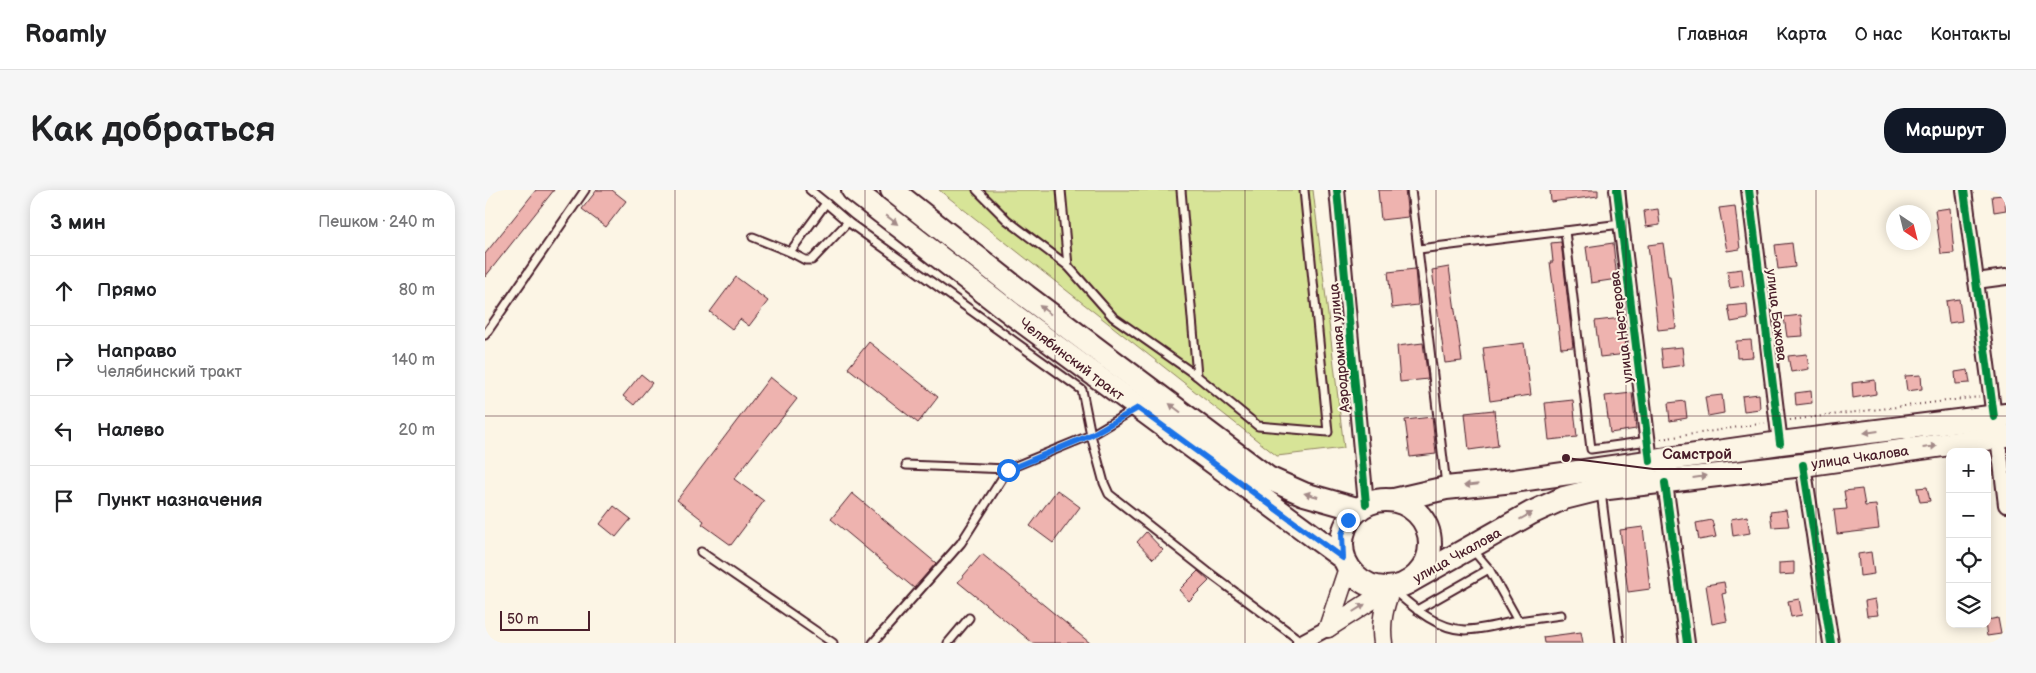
<!DOCTYPE html>
<html lang="ru">
<meta charset="utf-8">
<style>
:root{--surface:#fff;--page:#f6f6f6;--text:#202124;--muted:#757577;--line:#e0e0e0;--accent:#111827}
body{margin:0;font-family:"Balsamiq Sans",sans-serif;background:var(--page);color:var(--text)}
.controls{position:absolute;right:15px;bottom:15px;display:grid;overflow:hidden;border-radius:10px;box-shadow:0 2px 12px #0003}
.controls button{width:45px;height:45px;display:grid;place-items:center;padding:0;border:0;border-bottom:1px solid var(--line);background:var(--surface);color:var(--text);font:25px sans-serif}
.compass{position:absolute;left:1401px;top:15px;width:45px;height:45px;border-radius:50%;background:var(--surface);box-shadow:0 2px 12px #0003;rotate:145deg}
.scale{position:absolute;left:15px;bottom:12px;width:90px;box-sizing:border-box;padding-left:5px;border:2px solid #4a1f2b;border-top:0;font-size:14px;line-height:18px;white-space:nowrap;color:#4a1f2b;-webkit-text-stroke:4px #fcf5e5;paint-order:stroke}
.stop{position:absolute;width:15px;height:15px;margin:-11px;border:4px solid #1a73e8;border-radius:50%;background:#fff}
.stop.end{background:#1a73e8;border-color:#fff;box-shadow:0 1px 5px #0008}
.list{margin:0;padding:0;list-style:none}
h2{display:flex;justify-content:space-between;align-items:center;height:65px;margin:0;padding:0 20px;font-size:21px}
h2 small{font-size:16px;font-weight:400;color:var(--muted)}
.list li{display:grid;grid-template-columns:32px 1fr auto;gap:15px;align-items:center;box-sizing:border-box;height:70px;padding:0 20px;border-top:1px solid var(--line)}
.list b{display:block;font-size:19px;white-space:nowrap}
.list p{margin:0;font-size:16px;white-space:nowrap;color:var(--muted)}
.list em{font-size:16px;font-style:normal;color:var(--muted)}
.icon{flex:none;width:28px;height:28px;fill:none;stroke:currentColor;stroke-width:2;stroke-linecap:round;stroke-linejoin:round}
.map{position:relative;flex:none;width:1521px;height:453px;overflow:hidden;border-radius:20px}
header{display:flex;align-items:center;gap:30px;box-sizing:border-box;height:70px;padding:0 25px;background:var(--surface);border-bottom:1px solid var(--line)}
header strong{font-size:24px}
nav{display:flex;gap:28px;margin-inline-start:auto;font-size:18px}
.intro{display:flex;align-items:center;justify-content:space-between;box-sizing:border-box;height:120px;padding:0 30px}
h1{margin:0;font-size:35px}
.button{padding:12px 22px;border-radius:20px;background:var(--accent);color:#fff;font-size:18px;font-weight:700}
main{display:flex;gap:30px;padding:0 30px}
aside{flex:1;background:var(--surface);border-radius:20px;box-shadow:0 2px 12px #0003}
.map>svg:first-child{display:block}
.green{fill:#d7e497;stroke:#908261}
.building{fill:#eeb3af;stroke:#4a1f2b}
.lines{fill:none;stroke-linecap:round;stroke-linejoin:round}
.service-casing{stroke:#4a1f2b;stroke-width:11}
.minor-casing{stroke:#4a1f2b;stroke-width:18}
.tertiary-casing{stroke:#4a1f2b;stroke-width:21}
.primary-casing{stroke:#4a1f2b;stroke-width:26}
.path{stroke:#4a1f2b;stroke-width:2;stroke-dasharray:1 4;stroke-linecap:butt}
.service{stroke:#fcf5e5;stroke-width:7}
.minor{stroke:#fcf5e5;stroke-width:14}
.tertiary{stroke:#fcf5e5;stroke-width:18}
.primary{stroke:#fcf5e5;stroke-width:22}
.cycleway-casing{stroke:#fcf5e5;stroke-width:11}
.cycleway{stroke:#00873e;stroke-width:8}
.oneway{fill:#a38a88}
.route{stroke:#1a73e8;stroke-width:6}
.grid{fill:none;stroke:#4a1f2b;stroke-width:1;stroke-opacity:0.55}
.labels{text-anchor:middle;stroke-width:4;stroke-linejoin:round;paint-order:stroke}
.street-label{font-size:14px;fill:#4a1f2b;stroke:#fcf5e5}
.leader{fill:none;stroke:#4a1f2b;stroke-width:2}
.callout-dot{fill:#4a1f2b;stroke:#fcf5e5;stroke-width:2}
.callout-label{font-size:15px;text-anchor:middle;font-weight:bold;fill:#4a1f2b;stroke:#fcf5e5;stroke-width:4;stroke-linejoin:round;paint-order:stroke}
</style>
<header>
<strong>Roamly</strong>
<nav><a>Главная</a><a>Карта</a><a>О нас</a><a>Контакты</a></nav>
</header>
<div class="intro"><h1>Как добраться</h1><a class="button">Маршрут</a></div>
<main>
<aside>
<h2>3 мин<small>Пешком · 240 m</small></h2>
<ul class="list">
<li><svg class="icon" aria-label="ahead" viewBox="0 0 24 24"><path d="M12 20V5M6 11l6-6 6 6"/></svg><div><b>Прямо</b></div><em>80 m</em></li>
<li><svg class="icon" aria-label="right" viewBox="0 0 24 24"><path d="M7 20v-9h11M14 6l5 5-5 5"/></svg><div><b>Направо</b><p>Челябинский тракт</p></div><em>140 m</em></li>
<li><svg class="icon" aria-label="left" viewBox="0 0 24 24"><path d="M17 20v-9H6M10 6l-5 5 5 5"/></svg><div><b>Налево</b></div><em>20 m</em></li>
<li><svg class="icon" aria-label="arrive" viewBox="0 0 24 24"><path d="M6 21V4h12l-3 4 3 4H6"/></svg><div><b>Пункт назначения</b></div></li>
</ul>
</aside>
<div class="map">
<svg width="1521" height="453" viewBox="0 0 1521 453">
<rect width="100%" height="100%" fill="#fcf5e5"/>
<filter id="ink" filterUnits="userSpaceOnUse"><feTurbulence type="fractalNoise" baseFrequency=".02" numOctaves="2"/><feDisplacementMap in="SourceGraphic" scale="10" xChannelSelector="R" yChannelSelector="G"/><feConvolveMatrix kernelMatrix="1 2 1 2 8 2 1 2 1" color-interpolation-filters="sRGB"/></filter>
<g filter="url(#ink)">
<path class="green" d="M454 0H828L859 258 792 266Z"/>
<g class="building">
<path d="M51 0H69L0 87V64Z"/>
<path d="M112 0H127L141 11 121 37 97 19Z"/>
<path d="M893 0H920L923 27 896 30Z"/>
<path d="M1065 0H1113V6L1066 12Z"/>
<path d="M1519 5 1521 20 1509 22 1507 6Z"/>
<path d="M1250 16 1255 59 1242 61 1234 18Z"/>
<path d="M1465 18 1469 63 1456 64 1450 20Z"/>
<path d="M1173 19 1175 35 1161 37 1159 21Z"/>
<path d="M1076 52 1088 157 1076 158 1065 72H1068L1066 53Z"/>
<path d="M1128 53 1132 89 1106 93 1101 57Z"/>
<path d="M1178 53 1183 86H1185L1191 138 1173 140 1163 55Z"/>
<path d="M1307 53 1310 77 1293 79 1290 55Z"/>
<path d="M964 77 977 171 960 173 947 80Z"/>
<path d="M930 79 933 115 907 118 903 82Z"/>
<path d="M1257 79 1259 96 1245 98 1242 81Z"/>
<path d="M251 87 283 111 264 136 255 129 247 139 225 122Z"/>
<path d="M1474 109 1477 131 1464 133 1461 111Z"/>
<path d="M1262 114 1263 129 1246 132 1243 116Z"/>
<path d="M1316 125 1318 146 1302 147 1299 127Z"/>
<path d="M1137 128 1142 164 1115 167 1110 131Z"/>
<path d="M1266 150 1268 167 1252 168 1251 151Z"/>
<path d="M384 152 453 207 433 233 363 178Z"/>
<path d="M938 153 943 189 915 192 912 156Z"/>
<path d="M1039 153 1046 205 1005 211 998 158Z"/>
<path d="M1197 157 1199 175 1178 178 1176 159Z"/>
<path d="M1322 164 1324 179 1306 182 1303 166Z"/>
<path d="M1483 180 1485 193 1471 194 1470 182Z"/>
<path d="M156 184 167 193 149 215 138 206Z"/>
<path d="M1436 185 1437 199 1422 201 1420 186Z"/>
<path d="M285 187 312 209 249 289 279 311 246 355 217 334 219 331 192 310Z"/>
<path d="M1390 190 1391 204 1368 208 1367 193Z"/>
<path d="M1326 201 1327 213 1311 215 1310 203Z"/>
<path d="M1147 203 1151 239 1125 243 1120 206Z"/>
<path d="M1274 204 1275 219 1259 221 1257 206Z"/>
<path d="M1237 205 1239 223 1223 226 1220 207Z"/>
<path d="M1088 210 1092 247 1064 250 1060 213Z"/>
<path d="M1200 211 1202 228 1185 231 1183 213Z"/>
<path d="M1009 220 1013 256 984 260 980 223Z"/>
<path d="M947 227 951 264 925 267 920 230Z"/>
<path d="M1442 297 1445 311 1435 312 1432 298Z"/>
<path d="M1377 299 1380 316 1391 315 1394 339 1352 344 1349 320 1362 319 1359 301Z"/>
<path d="M572 300 595 317 568 353 545 336Z"/>
<path d="M367 303 451 373 429 398 346 329Z"/>
<path d="M129 316 146 329 131 347 115 334Z"/>
<path d="M1301 320 1304 336 1287 337 1285 322Z"/>
<path d="M1262 326 1265 343 1248 346 1246 329Z"/>
<path d="M1227 330 1231 347 1214 350 1211 333Z"/>
<path d="M1158 337 1165 399 1143 402 1135 340Z"/>
<path d="M661 342 678 360 668 369 652 352Z"/>
<path d="M1386 362 1389 384 1375 386 1373 364Z"/>
<path d="M497 364 605 453H548L473 392Z"/>
<path d="M1309 372V384L1294 385V373Z"/>
<path d="M713 381 724 391 704 411 694 400Z"/>
<path d="M1239 392 1241 403 1237 404 1242 431 1227 434 1221 395Z"/>
<path d="M1314 409 1317 425 1306 427 1303 411Z"/>
<path d="M1390 409 1393 425 1382 426 1380 411Z"/>
<path d="M1513 428 1516 444 1502 446 1500 434H1502V430Z"/>
<path d="M1096 442 1098 453H1059L1058 447Z"/>
</g>
<g class="lines">
<defs>
<g id="service">
<path d="M492 0 522 30 583 76 576 0"/>
<path d="M696 0 712 186 773 236 843 242 819 0"/>
<path d="M926 0 961 295"/>
<path d="M341 13 363 32 597 200 606 245 523 279 476 353 388 453"/>
<path d="M1080 41 1106 259 1163 251"/>
<path d="M268 47 305 62 341 13 325 0"/>
<path d="M934 59 1136 34"/>
<path d="M305 62 320 70H327L363 32"/>
<path d="M583 76 628 127 712 186"/>
<path d="M0 145 100 0"/>
<path d="M650 219 606 245 619 293 624 304 723 382 817 452"/>
<path d="M421 275 523 279"/>
<path d="M1116 302 1135 453"/>
<path d="M988 360 1004 379"/>
<path d="M216 362 348 453"/>
<path d="M907 399C927 416 951 439 980 440 997 440 1016 434 1033 431L1004 379 932 420"/>
<path d="M1033 431 1076 425"/>
<path d="M463 453 484 428"/>
</g>
<g id="minor">
<path d="M852 0 881 314"/>
<path d="M1132 0 1165 271"/>
<path d="M1264 0 1295 253"/>
<path d="M1479 0 1509 227"/>
<path d="M1491 91 1521 87"/>
<path d="M1513 247 1521 315"/>
<path d="M1318 275 1346 453"/>
<path d="M1180 293 1202 453"/>
<path d="M815 453 843 438"/>
</g>
<g id="tertiary">
<path d="M843 438 906 398"/>
<path d="M843 438 863 378"/>
<path d="M898 453C895 433 899 417 906 398"/>
</g>
<g id="primary">
<path d="M368 0 530 126 858 368"/>
<path d="M407 0 541 106 783 288 819 304 872 319"/>
<path d="M909 310 961 298 1029 291 1295 253 1521 225"/>
<circle cx="901" cy="354" r="44"/>
<path d="M922 393 1046 323 1079 308 1115 299 1318 275 1521 246"/>
</g>
</defs>
<use href="#service" class="service-casing"/>
<use href="#minor" class="minor-casing"/>
<use href="#tertiary" class="tertiary-casing"/>
<use href="#primary" class="primary-casing"/>
<g class="path">
<path d="M1305 230 1494 207"/>
<path d="M1176 249 1280 233"/>
</g>
<use href="#service" class="service"/>
<use href="#minor" class="minor"/>
<use href="#tertiary" class="tertiary"/>
<use href="#primary" class="primary"/>
<defs>
<g id="cycleway">
<path d="M852 0 881 314"/>
<path d="M1132 0 1165 271"/>
<path d="M1264 0 1295 253"/>
<path d="M1479 0 1509 227"/>
<path d="M1318 275 1346 453"/>
<path d="M1180 293 1202 453"/>
</g>
</defs>
<use href="#cycleway" class="cycleway-casing"/>
<use href="#cycleway" class="cycleway"/>
</g>
<defs><path id="oneway-solid" d="M-6-.8H1V-3.2L6.5 0L1 3.2V.8H-6Z" transform="scale(1.25)"/></defs>
<g class="oneway">
<use href="#oneway-solid" transform="translate(407 30) rotate(38)"/>
<use href="#oneway-solid" transform="translate(560 120) rotate(-143)"/>
<use href="#oneway-solid" transform="translate(690 218) rotate(-143)"/>
<use href="#oneway-solid" transform="translate(1386 242) rotate(173)"/>
<use href="#oneway-solid" transform="translate(1445 257) rotate(-8)"/>
<use href="#oneway-solid" transform="translate(1215 287) rotate(-8)"/>
<use href="#oneway-solid" transform="translate(986 295) rotate(174)"/>
<use href="#oneway-solid" transform="translate(826 305) rotate(-165)"/>
<use href="#oneway-solid" transform="translate(1041 326) rotate(-29)"/>
<use href="#oneway-solid" transform="translate(874 418) rotate(-32)"/>
</g>
</g>
<g class="lines" filter="url(#ink)">
<path class="route" d="M523 280 606 245 653 218 858 368 857 344 863 330"/>
</g>
<path class="grid" d="M190 0V453M380 0V453M570 0V453M760 0V453M951 0V453M1141 0V453M1331 0V453M0 226H1521"/>
<g class="labels">
<g class="street-label">
<text transform="translate(1292 125) rotate(83)" y="5">улица Бажова</text>
<text transform="translate(1136 137) rotate(-97)" y="5">улица Нестерова</text>
<text transform="translate(854 158) rotate(-95)" y="5">Аэродромная улица</text>
<text transform="translate(587 169) rotate(37)" y="5">Челябинский тракт</text>
<text transform="translate(1375 267) rotate(-8)" y="5">улица Чкалова</text>
<text transform="translate(972 365) rotate(-29)" y="5">улица Чкалова</text>
</g>
</g>
<path class="leader" d="M1081 268L1168 279H1257"/>
<circle class="callout-dot" cx="1081" cy="268" r="5"/>
<g class="callout-label">
<text x="1212" y="269">Самстрой</text>
</g>
</svg>
<div class="controls">
<button>+</button>
<button>−</button>
<button><svg class="icon" aria-label="locate" viewBox="0 0 24 24"><circle cx="12" cy="12" r="6"/><path d="M12 2v4M12 18v4M2 12h4M18 12h4"/></svg></button>
<button><svg class="icon" aria-label="layers" viewBox="0 0 24 24"><path d="M12 4l9 5-9 5-9-5zM3 14l9 5 9-5"/></svg></button>
</div>
<svg class="compass" viewBox="-18 -18 36 36"><path d="M0-13l5 13h-10z" fill="#e53935"/><path d="M0 13l5-13h-10z" fill="#757577"/></svg>
<div class="scale">50 m</div>
<div class="stop" style="left:523px;top:280px"></div>
<div class="stop end" style="left:863px;top:330px"></div>
</div>
</main>
